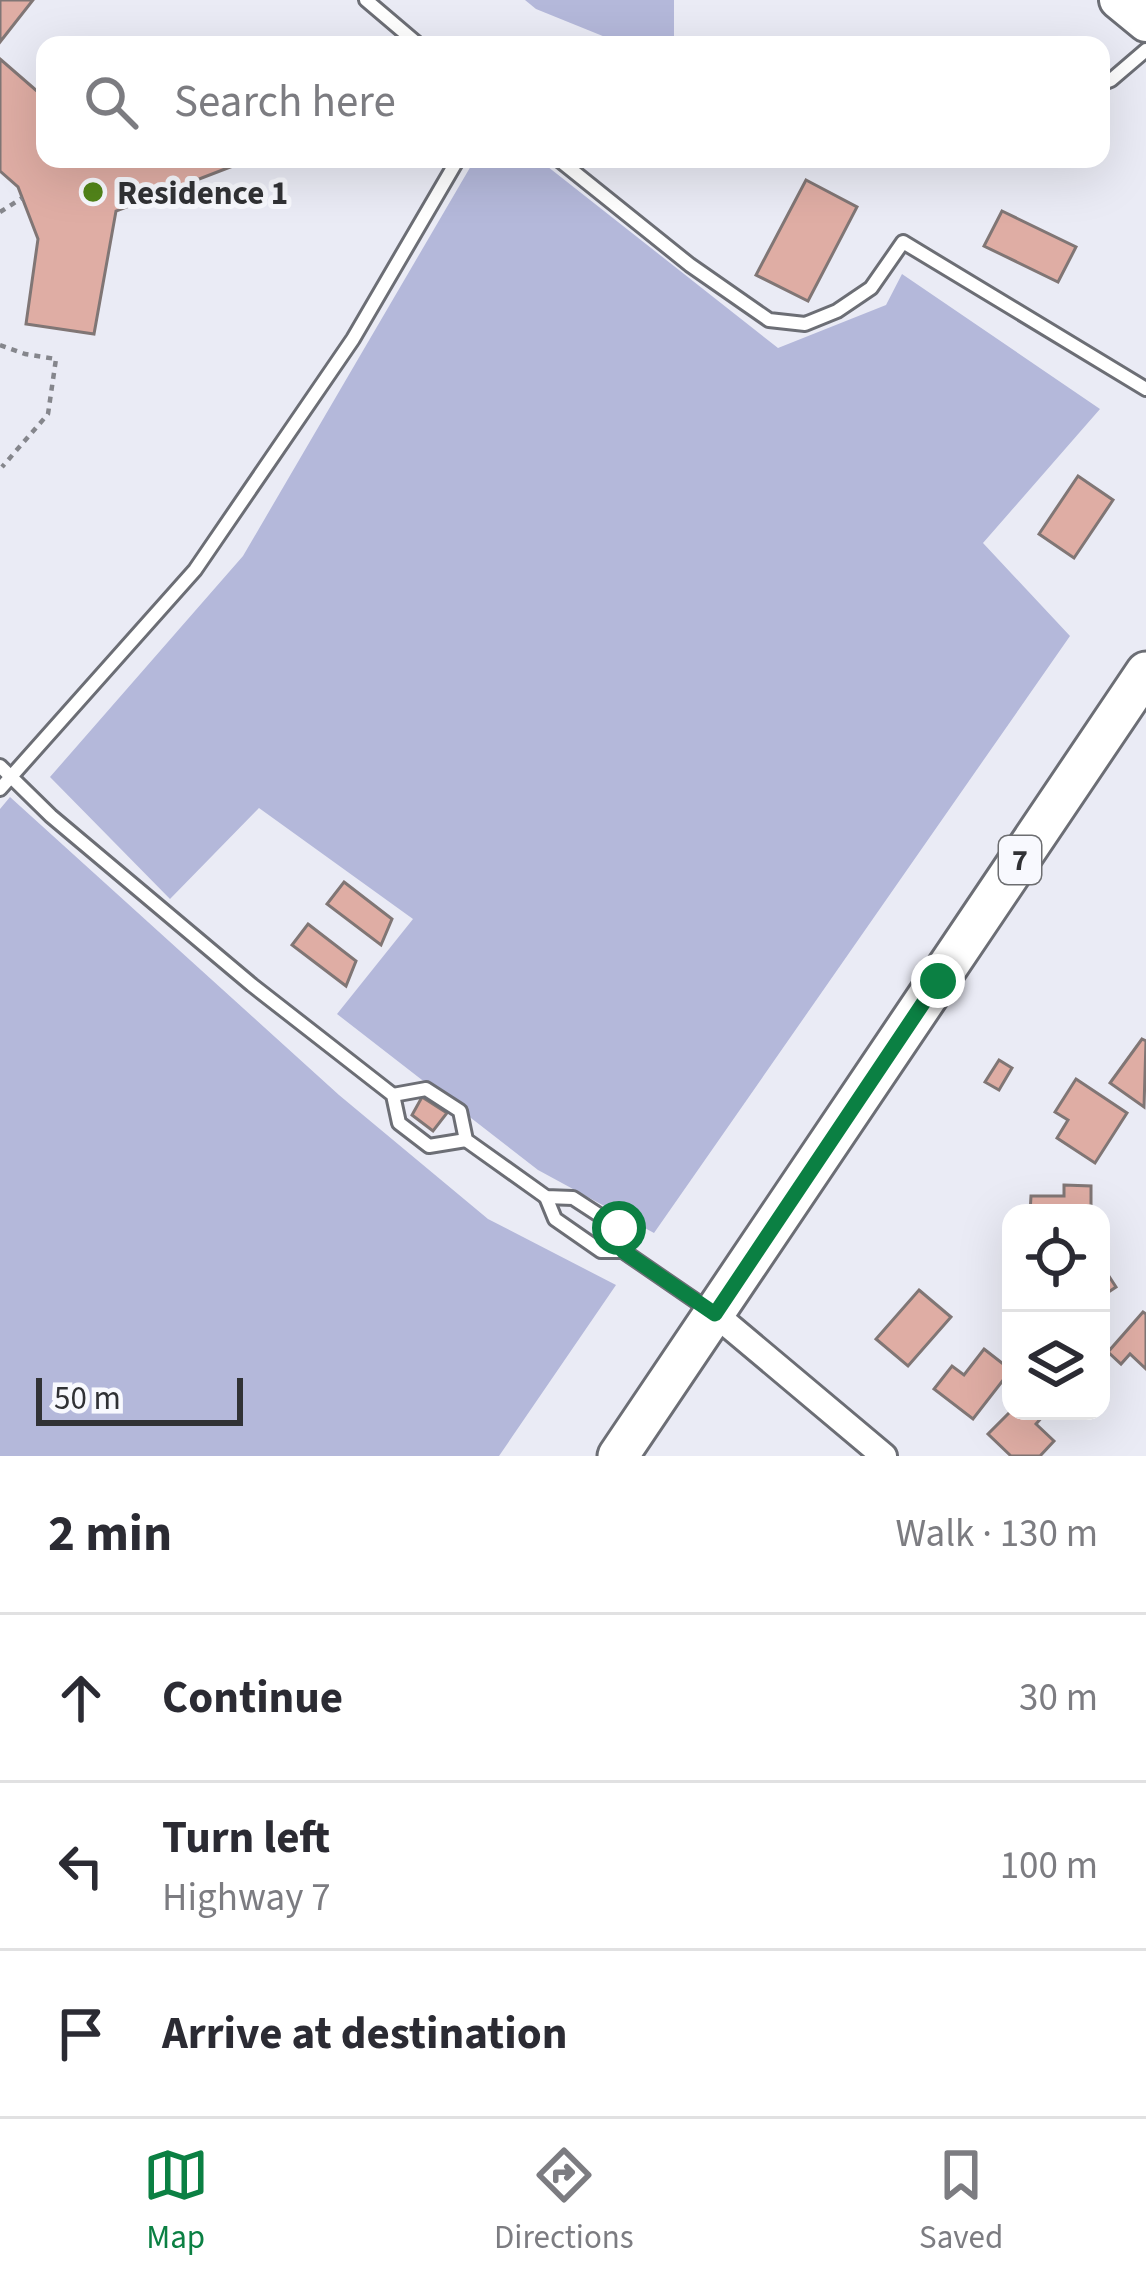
<!DOCTYPE html>
<meta charset="utf-8">
<style>
:root{--surface:#fff;--page:#f2f2f3;--text:#2b2b33;--muted:#7c7c81;--line:#e1e1e2;--accent:#0b8043}
body{margin:0;font-family:"Source Sans 3",sans-serif;background:var(--page);color:var(--text)}
.controls{position:absolute;right:36px;bottom:36px;display:grid;overflow:hidden;border-radius:24px;box-shadow:0 12px 48px #0002}
.controls button{width:108px;height:108px;display:grid;place-items:center;padding:0;border:0;border-bottom:3px solid var(--line);background:var(--surface);color:var(--text);font:60px sans-serif}
.scale{position:absolute;left:36px;bottom:30px;width:207px;box-sizing:border-box;padding-left:12px;border:6px solid #313235;border-top:0;font-size:33px;line-height:42px;white-space:nowrap;color:#313235;-webkit-text-stroke:9px #f8f9fe;paint-order:stroke}
.stop{position:absolute;width:36px;height:36px;margin:-27px;border:9px solid #0b8043;border-radius:50%;background:#fff}
.stop.end{background:#0b8043;border-color:#fff;box-shadow:0 3px 12px #0008}
.list{margin:0;padding:0;list-style:none}
h2{display:flex;justify-content:space-between;align-items:center;height:156px;margin:0;padding:0 48px;font-size:51px}
h2 small{font-size:39px;font-weight:400;color:var(--muted)}
.list li{display:grid;grid-template-columns:78px 1fr auto;gap:36px;align-items:center;box-sizing:border-box;height:168px;padding:0 48px;border-top:3px solid var(--line)}
.list b{display:block;font-size:45px;white-space:nowrap}
.list p{margin:0;font-size:39px;white-space:nowrap;color:var(--muted)}
.list em{font-size:39px;font-style:normal;color:var(--muted)}
.icon{flex:none;width:66px;height:66px;fill:none;stroke:currentColor;stroke-width:2;stroke-linecap:round;stroke-linejoin:round}
.map{position:relative;flex:none;width:1146px;height:1456px;overflow:hidden}
.search{position:absolute;background:var(--surface);box-shadow:0 12px 48px #0002;left:36px;right:36px;top:36px;height:132px;display:flex;align-items:center;gap:30px;box-sizing:border-box;padding:0 42px;border-radius:24px;color:var(--muted);font-size:45px}
.sheet{height:660px;background:var(--surface)}
nav{display:flex;justify-content:space-around;align-items:center;box-sizing:border-box;height:168px;border-top:3px solid var(--line);background:var(--surface);font-size:33px;color:var(--muted)}
nav a{display:grid;justify-items:center;gap:6px}
nav .on{color:var(--accent)}
.map>svg:first-child{display:block}
.green{fill:#b4b8da}
.building{fill:#dfada4;stroke:#807675;stroke-width:3}
.lines{fill:none;stroke-linecap:round;stroke-linejoin:round}
.lane-casing{stroke:#6c6e75;stroke-width:18}
.street-casing{stroke:#6c6e75;stroke-width:30}
.secondary-casing{stroke:#6c6e75;stroke-width:42}
.primary-casing{stroke:#6c6e75;stroke-width:45}
.path{stroke:#85868c;stroke-width:4.5;stroke-dasharray:6 6;stroke-linecap:butt}
.lane{stroke:#fff;stroke-width:12}
.street{stroke:#fff;stroke-width:24}
.secondary{stroke:#fff;stroke-width:36}
.primary{stroke:#fff;stroke-width:39}
.route{stroke:#0b8043;stroke-width:15}
.poi-dot{fill:#528519;stroke:#f8f9fe;stroke-width:4.5}
.labels{text-anchor:middle;stroke-width:10;stroke-linejoin:round;paint-order:stroke}
.shield{fill:#f8f9fe;stroke:#6d6e71;stroke-width:3}
.shield-label{font-size:30px;font-weight:bold;fill:#313235}
.poi-label{font-size:33px;font-weight:bold;fill:#313235;stroke:#f8f9fe;text-anchor:start}
</style>
<div class="map">
<svg width="1146" height="1456" viewBox="0 0 1146 1456">
<rect width="100%" height="100%" fill="#eaebf5"/>
<g class="green">
<path d="M525 0H674V36L620 43 536 9Z"/>
<path d="M475 159H538L778 348 886 305 902 274 1100 409 983 543 1070 636 654 1233 538 1170 337 1014 413 919 259 808 170 899 50 777 243 556Z"/>
<path d="M10 797 339 1095 488 1219 616 1285 499 1456H0V809Z"/>
</g>
<g class="building">
<path d="M0 0H33L0 42Z"/>
<path d="M0 59 45 98V159H251L116 211 94 334 26 324 38 239 18 187 0 171Z"/>
<path d="M806 180 857 207 808 301 756 275Z"/>
<path d="M1002 211 1076 247 1058 282 984 246Z"/>
<path d="M1078 476 1113 500 1074 558 1039 534Z"/>
<path d="M344 882 392 919 381 945 327 904Z"/>
<path d="M308 924 356 961 346 986 292 945Z"/>
<path d="M1142 1039 1146 1041 1144 1107 1110 1083Z"/>
<path d="M999 1060 1012 1068 999 1090 985 1082Z"/>
<path d="M1076 1079 1127 1113 1095 1163 1057 1138 1068 1120 1055 1112Z"/>
<path d="M422 1097 447 1113 433 1131 412 1115Z"/>
<path d="M1064 1185 1091 1186V1213H1030L1031 1196H1064Z"/>
<path d="M1101 1264 1116 1287 1101 1297Z"/>
<path d="M919 1290 951 1317 908 1366 876 1339Z"/>
<path d="M1143 1312 1146 1314V1369L1130 1354 1121 1364 1108 1352Z"/>
<path d="M984 1349 1011 1370 973 1419 934 1389 952 1366 964 1375Z"/>
<path d="M1011 1411H1038L1043 1416 1036 1424 1054 1441 1040 1456H1011L988 1434Z"/>
</g>
<g class="lines">
<defs>
<g id="lane">
<path d="M366 0 419 45"/>
<path d="M1101 84 1111 80 1146 50"/>
<path d="M558 159 690 265 769 320 805 324 837 311 871 288 903 242 1146 389"/>
<path d="M0 766 51 816 252 985 393 1095 399 1123 429 1146 466 1140"/>
<path d="M0 789 195 570 353 339 458 159"/>
<path d="M393 1095 426 1089 460 1111 466 1140 546 1197 573 1198 619 1228 623 1251"/>
<path d="M546 1197 555 1219 601 1251H623L709 1310"/>
</g>
<path id="street" d="M715 1314 884 1456"/>
<path id="secondary" d="M1118 0 1146 23"/>
<path id="primary" d="M618 1456 1146 672"/>
</defs>
<use href="#lane" class="lane-casing"/>
<use href="#street" class="street-casing"/>
<use href="#secondary" class="secondary-casing"/>
<use href="#primary" class="primary-casing"/>
<g class="path">
<path d="M0 212 22 198"/>
<path d="M0 345 25 354 56 359 48 414 2 467"/>
</g>
<use href="#lane" class="lane"/>
<use href="#street" class="street"/>
<use href="#secondary" class="secondary"/>
<use href="#primary" class="primary"/>
</g>
<g class="lines">
<path class="route" d="M619 1228 623 1251 715 1314 938 981"/>
</g>
<circle class="poi-dot" cx="93" cy="192" r="12"/>
<g class="labels">
<rect class="shield" x="999" y="836" width="42" height="48" rx="9"/>
<g class="shield-label">
<text x="1020" y="870">7</text>
</g>
<g class="poi-label">
<text x="117" y="204">Residence 1</text>
</g>
</g>
</svg>
<div class="controls">
<button><svg class="icon" aria-label="locate" viewBox="0 0 24 24"><circle cx="12" cy="12" r="6"/><path d="M12 2v4M12 18v4M2 12h4M18 12h4"/></svg></button>
<button><svg class="icon" aria-label="layers" viewBox="0 0 24 24"><path d="M12 4l9 5-9 5-9-5zM3 14l9 5 9-5"/></svg></button>
</div>
<div class="scale">50 m</div>
<div class="stop" style="left:619px;top:1228px"></div>
<div class="stop end" style="left:938px;top:981px"></div>
<div class="search"><svg class="icon" aria-label="search" viewBox="0 0 24 24"><circle cx="10" cy="10" r="6"/><path d="M15 15l6 6"/></svg>Search here</div>
</div>
<section class="sheet">
<h2>2 min<small>Walk · 130 m</small></h2>
<ul class="list">
<li><svg class="icon" aria-label="ahead" viewBox="0 0 24 24"><path d="M12 20V5M6 11l6-6 6 6"/></svg><div><b>Continue</b></div><em>30 m</em></li>
<li><svg class="icon" aria-label="left" viewBox="0 0 24 24"><path d="M17 20v-9H6M10 6l-5 5 5 5"/></svg><div><b>Turn left</b><p>Highway 7</p></div><em>100 m</em></li>
<li><svg class="icon" aria-label="arrive" viewBox="0 0 24 24"><path d="M6 21V4h12l-3 4 3 4H6"/></svg><div><b>Arrive at destination</b></div></li>
</ul>
</section>
<nav>
<a class="on"><svg class="icon" aria-label="map" viewBox="0 0 24 24"><path d="M3 6l6-2 6 2 6-2v14l-6 2-6-2-6 2zM9 4v14M15 6v14"/></svg>Map</a>
<a><svg class="icon" aria-label="directions" viewBox="0 0 24 24"><path d="M12 3l9 9-9 9-9-9zM9 14v-3h6M13 9l2 2-2 2"/></svg>Directions</a>
<a><svg class="icon" aria-label="saved" viewBox="0 0 24 24"><path d="M7 4h10v16l-5-4-5 4z"/></svg>Saved</a>
</nav>
